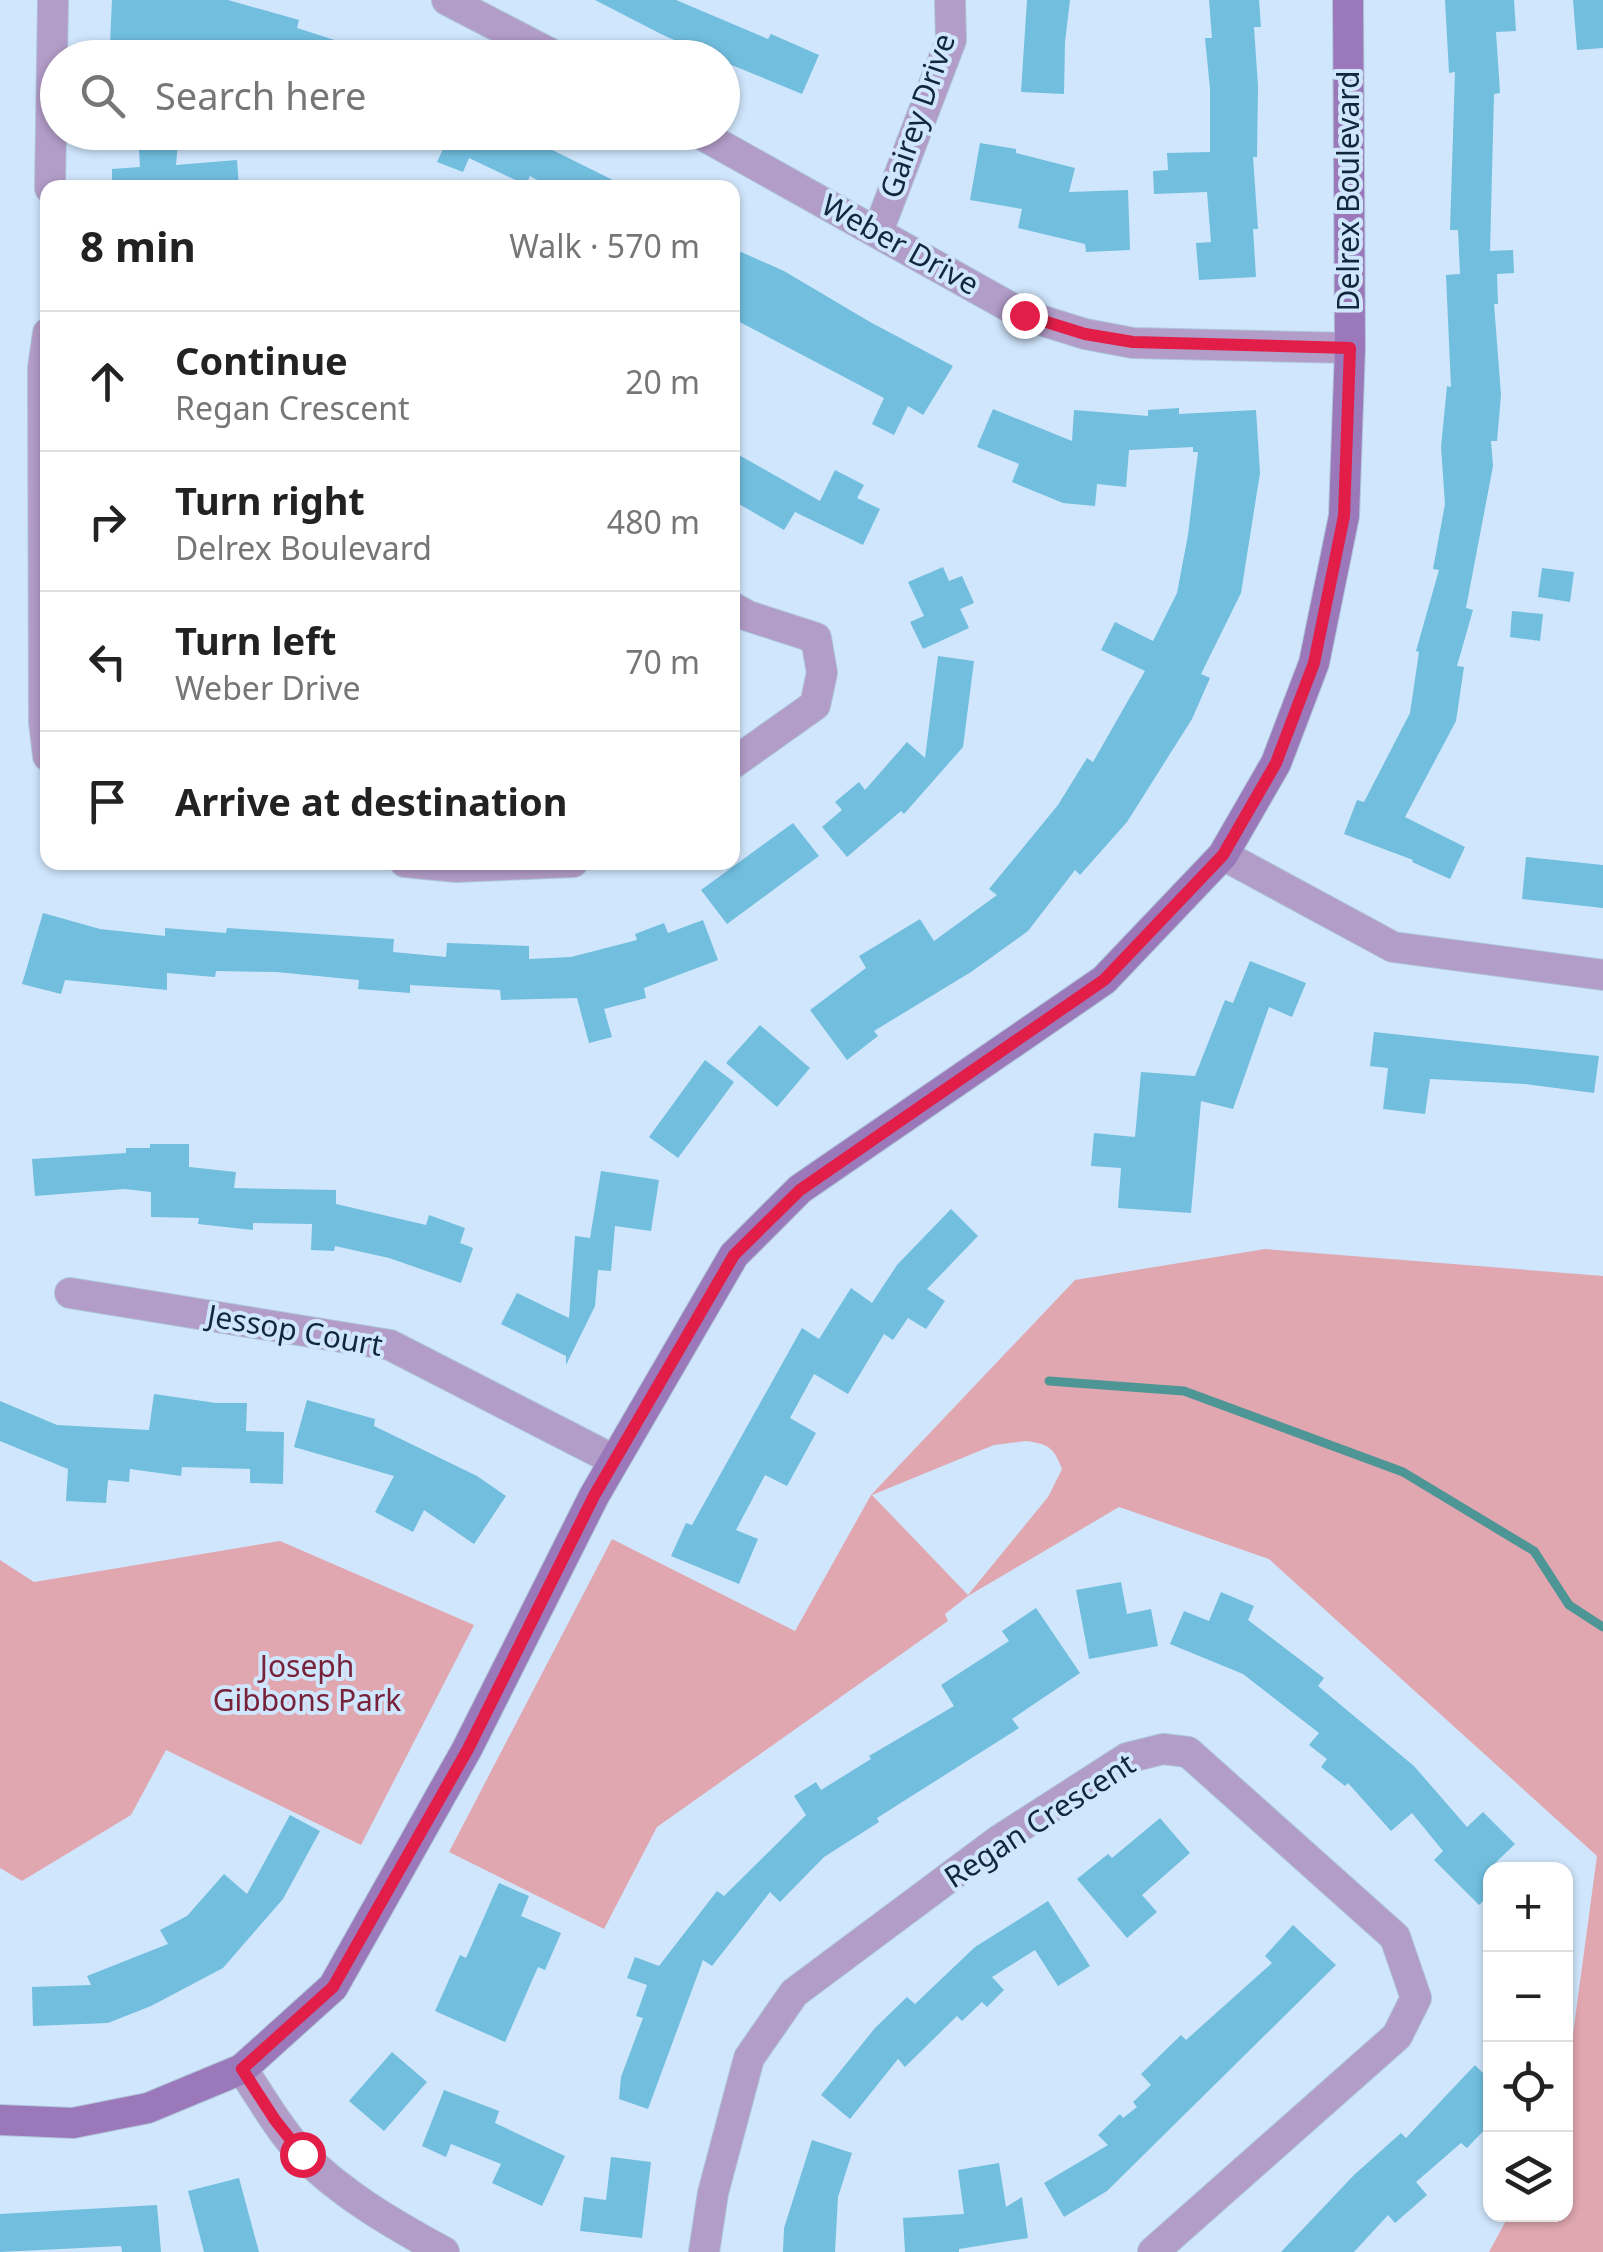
<!DOCTYPE html>
<meta charset="utf-8">
<style>
:root{--surface:#fff;--page:#f2f2f2;--text:#222;--muted:#767676;--line:#e0e0e0}
body{margin:0;font-family:"Noto Sans",sans-serif;background:var(--page);color:var(--text)}
.controls{position:absolute;right:30px;bottom:30px;display:grid;overflow:hidden;border-radius:20px;box-shadow:0 2px 8px #0004}
.controls button{width:90px;height:90px;display:grid;place-items:center;padding:0;border:0;border-bottom:2px solid var(--line);background:var(--surface);color:var(--text);font:50px sans-serif}
.stop{position:absolute;width:30px;height:30px;margin:-22px;border:8px solid #e11d48;border-radius:50%;background:#fff}
.stop.end{background:#e11d48;border-color:#fff;box-shadow:0 2px 10px #0008}
.list{margin:0;padding:0;list-style:none}
h2{display:flex;justify-content:space-between;align-items:center;height:130px;margin:0;padding:0 40px;font-size:42px}
h2 small{font-size:32px;font-weight:400;color:var(--muted)}
.list li{display:grid;grid-template-columns:65px 1fr auto;gap:30px;align-items:center;box-sizing:border-box;height:140px;padding:0 40px;border-top:2px solid var(--line)}
.list b{display:block;font-size:38px;white-space:nowrap}
.list p{margin:0;font-size:32px;white-space:nowrap;color:var(--muted)}
.list em{font-size:32px;font-style:normal;color:var(--muted)}
.icon{flex:none;width:55px;height:55px;fill:none;stroke:currentColor;stroke-width:2;stroke-linecap:round;stroke-linejoin:round}
.map{position:relative;flex:none;width:1603px;height:2252px;overflow:hidden}
.search{position:absolute;background:var(--surface);box-shadow:0 2px 8px #0004;left:40px;top:40px;width:700px;height:110px;display:flex;align-items:center;gap:25px;box-sizing:border-box;padding:0 35px;border-radius:55px;color:var(--muted);font-size:38px}
.panel{position:absolute;background:var(--surface);box-shadow:0 2px 8px #0004;left:40px;top:180px;width:700px;height:690px;border-radius:20px}
.map>svg:first-child{display:block}
.green{fill:#e0a7b0;fill-rule:evenodd}
.lines{fill:none;stroke-linecap:round;stroke-linejoin:round}
.stream{stroke:#4e9696;stroke-width:9}
.building{fill:#71bedf}
.street-casing{stroke:#aec4d9;stroke-width:32}
.secondary-casing{stroke:#aec4d9;stroke-width:32}
.street{stroke:#b29cc8;stroke-width:30}
.secondary{stroke:#9b78b9;stroke-width:30}
.route{stroke:#e11d48;stroke-width:12}
.labels{text-anchor:middle;stroke-width:8;stroke-linejoin:round;paint-order:stroke}
.street-label{font-size:30px;fill:#11273b;stroke:#d0e6fc}
.park-label{font-size:30px;fill:#78223a;stroke:#d0e6fc}
</style>
<div class="map">
<svg width="1603" height="2252" viewBox="0 0 1603 2252">
<rect width="100%" height="100%" fill="#d0e6fc"/>
<g class="green">
<path d="M1265 1249 1603 1276V2252H1489L1509 2215 1566 2214V2086L1597 1856 1269 1559 1119 1507 968 1596 945 1614 948 1621 657 1827 604 1929 449 1852 612 1539 795 1631 871 1495 1075 1280ZM1026 1441C1049 1444 1054 1448 1062 1469L1048 1497 968 1595 872 1495 994 1445Z"/>
<path d="M280 1541 474 1625 361 1845 166 1750 131 1815 22 1881 0 1868V1560L34 1582Z"/>
</g>
<g class="lines">
<path class="stream" d="M1049 1381 1184 1391 1403 1472 1534 1551 1569 1605 1603 1627"/>
</g>
<g class="building">
<path d="M112 0H228L299 20 297 28 372 52V58H275L232 45 110 44Z"/>
<path d="M595 0H676L768 39 771 34 819 55 802 94 722 61V58H714L661 34Z"/>
<path d="M1027 0H1070L1065 42 1064 94 1021 92Z"/>
<path d="M1209 0H1259L1261 27H1254L1258 86 1257 157H1253L1258 229H1253L1256 277 1199 280 1196 243 1211 242 1207 192 1154 194 1153 171 1168 170 1167 153 1210 152V89L1205 38H1212Z"/>
<path d="M1445 0H1514L1516 31 1496 32 1500 93 1494 94 1490 251 1513 250 1514 273 1497 274 1498 304H1494L1501 395 1497 441H1491L1493 466 1466 608 1473 610 1457 666 1464 667 1456 721 1405 817 1465 847 1450 879 1412 862 1413 860 1344 834 1357 800 1364 802 1410 713 1419 652 1416 651 1439 570 1433 569 1445 504 1441 447 1447 386 1451 387 1446 275 1460 274 1458 230H1450L1455 72 1449 73Z"/>
<path d="M1573 0H1603V48L1577 50Z"/>
<path d="M138 132H179L176 165 237 160 239 188H112V169L140 167Z"/>
<path d="M414 132H516L629 188H552L530 176 526 185 469 158 463 172 437 162 444 147Z"/>
<path d="M980 143 1016 149V153L1075 168 1069 192 1128 190 1130 250 1086 252 1085 244 1018 228 1022 209 970 200Z"/>
<path d="M732 248 784 271 870 322 953 366 923 415 908 406 894 435 872 424 884 398 732 318Z"/>
<path d="M1179 408V414L1256 410 1260 473 1241 593 1201 674 1210 678 1192 719 1127 822 1080 875 1075 870 1028 931 971 972 874 1031 878 1036 847 1060 810 1010 866 968 859 956 920 919 934 941 997 895 989 889 1058 805 1087 758 1093 762 1145 671 1101 650 1115 622 1153 641 1177 593 1188 535 1198 452H1193V447L1129 450 1126 487 1097 484 1095 506 1063 503 1012 482 1019 464 977 447 993 409 1072 441 1074 410 1148 416V410Z"/>
<path d="M732 451 820 501 835 470 864 485 857 498 880 509 863 545 795 512 784 530 732 500Z"/>
<path d="M943 567 949 581 962 576 974 603 960 609 969 628 923 649 910 622 924 616 908 582Z"/>
<path d="M1542 568 1574 572 1570 602 1538 597Z"/>
<path d="M1512 611 1543 614 1540 641 1510 637Z"/>
<path d="M938 656 974 661 963 747 904 814 901 811 847 857 822 827 842 810 835 802 859 782 865 790 907 742 925 758Z"/>
<path d="M793 823 819 856 727 924 701 890Z"/>
<path d="M1526 857 1603 865V908L1522 899Z"/>
<path d="M43 913 100 929 165 936V928L226 933 227 928 394 939 393 952 446 957 447 943 529 946V959L571 957 637 940 635 934 664 923 668 933 703 920 718 960 644 988 646 998 604 1009 612 1037 589 1043 577 998 501 1000 500 990 410 985V993L358 989 359 980 276 972 216 971 215 977 167 973V990L65 980 61 994 22 984Z"/>
<path d="M1250 961 1306 983 1292 1017 1269 1007 1233 1109 1201 1101 1191 1213 1118 1208 1121 1168 1091 1166 1094 1133 1135 1137 1141 1072 1195 1076 1225 1000 1233 1003Z"/>
<path d="M760 1025 810 1068 777 1107 726 1063Z"/>
<path d="M1374 1032 1599 1056 1594 1093 1525 1084 1430 1079 1425 1114 1383 1109 1388 1068 1370 1066Z"/>
<path d="M705 1060 734 1082 678 1158 649 1137Z"/>
<path d="M150 1144H189V1167L236 1172 234 1188 336 1190V1204L426 1225 429 1215 465 1228 460 1243 473 1248 461 1283 389 1258 335 1246 334 1251 311 1250 312 1224 253 1223V1230L198 1224 199 1218 151 1217V1192L125 1189 35 1196 32 1159 126 1153V1148H150Z"/>
<path d="M601 1171 659 1180 651 1231 615 1226 611 1271 598 1270 595 1306 566 1365V1356L501 1324 517 1293 569 1318 575 1236 590 1238Z"/>
<path d="M951 1209 978 1236 927 1289 945 1301 926 1329 908 1318 893 1340 884 1334 848 1394 814 1374 790 1418 816 1433 787 1486 765 1475 736 1530 758 1539 739 1584 671 1556 686 1523 692 1525 802 1328 819 1339 851 1288 872 1303 897 1265Z"/>
<path d="M154 1394 216 1403H247L246 1431 284 1432 283 1484 250 1483V1469L182 1467 181 1476 130 1469 129 1482 108 1480 106 1503 66 1501 68 1469 0 1441V1401L57 1425 149 1430Z"/>
<path d="M307 1400 375 1419 374 1426 477 1476 506 1496 474 1544 424 1510 413 1532 375 1512 394 1476 294 1447Z"/>
<path d="M1121 1582 1127 1614 1151 1609 1158 1646 1089 1659 1076 1590Z"/>
<path d="M1221 1592 1254 1606 1248 1620 1324 1678 1318 1686 1414 1766 1467 1827 1483 1812 1515 1844 1490 1868V1894L1479 1905 1434 1860 1443 1851 1412 1813 1391 1831 1348 1783 1345 1786 1321 1767 1327 1759 1309 1745 1319 1733 1243 1674 1170 1644 1184 1611 1209 1621Z"/>
<path d="M1036 1608 1080 1673 1012 1719 1019 1728 877 1818 879 1822 824 1857 780 1902 770 1892 712 1966 703 1960 648 2109 619 2099 621 2077 643 2018 636 2016 647 1985 627 1978 635 1957 659 1966 717 1891 724 1896 806 1815 794 1796 816 1782 821 1790 871 1759 869 1756 954 1706 941 1685 1009 1641 1002 1631Z"/>
<path d="M290 1815 320 1831 283 1899 223 1968 151 2006 108 2023 33 2026 32 1987 91 1985 87 1976 168 1944 160 1930 187 1916 224 1874 247 1894Z"/>
<path d="M1160 1818 1190 1853 1142 1895 1157 1912 1127 1938 1077 1879 1108 1854 1112 1858Z"/>
<path d="M499 1883 529 1896 521 1916 561 1933 545 1970 538 1967 505 2042 435 2011 460 1955 466 1958Z"/>
<path d="M1048 1901 1090 1966 1058 1986 1035 1950 992 1977 1004 1990 987 2007 982 2002 962 2021 957 2016 905 2067 898 2059 850 2119 821 2095 875 2028 907 1997 915 2004 975 1947Z"/>
<path d="M1293 1925 1336 1965 1107 2191 1064 2217 1044 2183 1108 2145 1098 2135 1120 2114 1123 2118 1137 2107 1133 2102 1151 2085 1141 2074 1181 2035 1186 2040 1272 1963 1265 1956Z"/>
<path d="M392 2052 427 2082 384 2131 349 2101Z"/>
<path d="M1475 2065 1490 2080V2124L1467 2148 1461 2143 1416 2182 1427 2195 1395 2223 1388 2215 1354 2252H1281L1354 2175 1401 2133 1406 2138Z"/>
<path d="M444 2090 499 2111 495 2123 565 2156 542 2206 492 2183 501 2164 451 2144 446 2157 422 2146Z"/>
<path d="M812 2140 852 2153 838 2197 835 2252H783L784 2228Z"/>
<path d="M611 2157 651 2162 642 2238 580 2231 584 2197 606 2200Z"/>
<path d="M999 2163 1006 2207 1022 2197 1028 2238 959 2249V2252H905L903 2218 964 2214 958 2170Z"/>
<path d="M239 2178 259 2252H204L188 2191Z"/>
<path d="M157 2205 161 2252H122L121 2246 0 2252V2214Z"/>
</g>
<g class="lines">
<defs>
<g id="street">
<path d="M447 0 559 58"/>
<path d="M697 132 1024 315 1085 334 1133 343 1350 348"/>
<path d="M50 188 53 0"/>
<path d="M878 231 951 40 950 0"/>
<path d="M48 333 43 368 44 722 48 756"/>
<path d="M732 607 748 616 816 638 822 673 815 705 732 764"/>
<path d="M1223 855 1393 947 1603 975"/>
<path d="M405 862 456 867 573 862"/>
<path d="M70 1293 390 1345 614 1460"/>
<path d="M242 2069C261 2097 278 2128 301 2153 342 2195 393 2224 444 2252"/>
<path d="M704 2252 713 2193 749 2058 794 1993 998 1841 1127 1758 1163 1749 1188 1752 1395 1937 1416 1998 1397 2036 1153 2252"/>
</g>
<path id="secondary" d="M0 2120 73 2123 148 2108 242 2069 333 1987 467 1749 594 1496 734 1255 800 1189 1104 980 1223 855 1276 763 1314 663 1344 516 1350 348 1348 0"/>
</defs>
<use href="#street" class="street-casing"/>
<use href="#secondary" class="secondary-casing"/>
<use href="#street" class="street"/>
<use href="#secondary" class="secondary"/>
</g>
<g class="lines">
<path class="route" d="M302 2154 275 2120 242 2069 333 1987 468 1749 594 1496 734 1255 800 1190 1104 980 1223 855 1276 763 1314 663 1344 516 1350 348 1133 342 1085 334 1024 315"/>
</g>
<g class="labels">
<g class="street-label">
<text transform="translate(918 116) rotate(-71)" y="10">Gairey Drive</text>
<text transform="translate(1349 191) rotate(-90)" y="10">Delrex Boulevard</text>
<text transform="translate(900 245) rotate(29)" y="10">Weber Drive</text>
<text transform="translate(295 1331) rotate(10)" y="10">Jessop Court</text>
<text transform="translate(1040 1821) rotate(-33)" y="10">Regan Crescent</text>
</g>
<g class="park-label">
<text x="307" y="1677">Joseph<tspan x="307" dy="34">Gibbons Park</tspan></text>
</g>
</g>
</svg>
<div class="controls">
<button>+</button>
<button>−</button>
<button><svg class="icon" aria-label="locate" viewBox="0 0 24 24"><circle cx="12" cy="12" r="6"/><path d="M12 2v4M12 18v4M2 12h4M18 12h4"/></svg></button>
<button><svg class="icon" aria-label="layers" viewBox="0 0 24 24"><path d="M12 4l9 5-9 5-9-5zM3 14l9 5 9-5"/></svg></button>
</div>
<div class="stop" style="left:302px;top:2154px"></div>
<div class="stop end" style="left:1024px;top:315px"></div>
<div class="search"><svg class="icon" aria-label="search" viewBox="0 0 24 24"><circle cx="10" cy="10" r="6"/><path d="M15 15l6 6"/></svg>Search here</div>
<section class="panel">
<h2>8 min<small>Walk · 570 m</small></h2>
<ul class="list">
<li><svg class="icon" aria-label="ahead" viewBox="0 0 24 24"><path d="M12 20V5M6 11l6-6 6 6"/></svg><div><b>Continue</b><p>Regan Crescent</p></div><em>20 m</em></li>
<li><svg class="icon" aria-label="right" viewBox="0 0 24 24"><path d="M7 20v-9h11M14 6l5 5-5 5"/></svg><div><b>Turn right</b><p>Delrex Boulevard</p></div><em>480 m</em></li>
<li><svg class="icon" aria-label="left" viewBox="0 0 24 24"><path d="M17 20v-9H6M10 6l-5 5 5 5"/></svg><div><b>Turn left</b><p>Weber Drive</p></div><em>70 m</em></li>
<li><svg class="icon" aria-label="arrive" viewBox="0 0 24 24"><path d="M6 21V4h12l-3 4 3 4H6"/></svg><div><b>Arrive at destination</b></div></li>
</ul>
</section>
</div>
